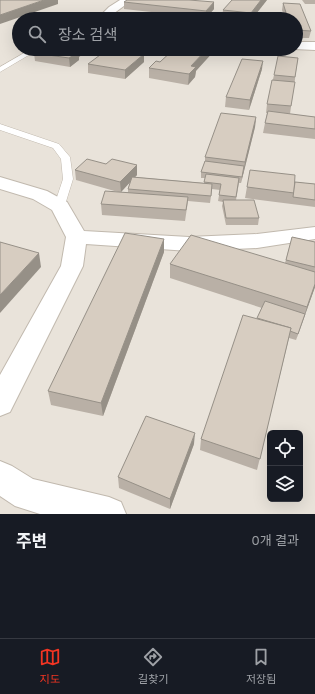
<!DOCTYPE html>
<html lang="ko">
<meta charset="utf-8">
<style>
:root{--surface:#171b24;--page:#242831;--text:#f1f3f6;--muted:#9ea1a6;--line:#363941;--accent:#f43523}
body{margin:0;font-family:Poppins,"Noto Sans KR",sans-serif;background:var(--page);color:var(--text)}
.controls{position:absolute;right:12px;bottom:12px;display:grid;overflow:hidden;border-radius:6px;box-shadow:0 4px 16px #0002}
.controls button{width:36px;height:36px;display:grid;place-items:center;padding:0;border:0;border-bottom:1px solid var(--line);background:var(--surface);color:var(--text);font:20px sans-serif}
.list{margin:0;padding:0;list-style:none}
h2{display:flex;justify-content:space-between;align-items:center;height:52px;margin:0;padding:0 16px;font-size:17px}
h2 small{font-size:13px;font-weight:400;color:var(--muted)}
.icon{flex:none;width:22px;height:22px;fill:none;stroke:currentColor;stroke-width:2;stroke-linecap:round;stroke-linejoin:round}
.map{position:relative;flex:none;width:315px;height:514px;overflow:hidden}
.search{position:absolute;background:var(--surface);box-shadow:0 4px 16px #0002;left:12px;right:12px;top:12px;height:44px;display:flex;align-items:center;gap:10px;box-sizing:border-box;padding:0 14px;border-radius:22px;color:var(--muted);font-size:15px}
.sheet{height:124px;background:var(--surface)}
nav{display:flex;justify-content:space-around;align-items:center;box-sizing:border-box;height:56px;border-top:1px solid var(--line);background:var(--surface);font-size:11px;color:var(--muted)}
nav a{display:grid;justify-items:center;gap:2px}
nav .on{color:var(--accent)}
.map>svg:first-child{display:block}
.residential{fill:#e9e3da;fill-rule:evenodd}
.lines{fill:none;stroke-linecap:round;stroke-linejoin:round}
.lane-casing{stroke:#c1b9ae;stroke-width:1}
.street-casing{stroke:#c1b9ae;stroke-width:2}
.lane{fill:#fff;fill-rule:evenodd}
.street{fill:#fff;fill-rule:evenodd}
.wall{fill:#b9b0a6;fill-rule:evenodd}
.shaded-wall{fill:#969087}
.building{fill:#d7cdc1;stroke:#969087}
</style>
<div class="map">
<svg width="315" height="514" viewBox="0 0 315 514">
<rect width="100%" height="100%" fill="#f5f1eb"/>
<path class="residential" d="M0 0H315V514H0ZM19 19H296V49H19ZM270 433H300V499H270Z"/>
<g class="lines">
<defs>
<g id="lane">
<path d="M106 13 108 14V16L101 19H92Z"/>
<path d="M31 49H39L0 72V67Z"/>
<path d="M0 124 59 144 70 157 73 179 64 208H56L54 206 63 179 61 159 53 148 0 130Z"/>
</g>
<g id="street">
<path d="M120 0H132L113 14 126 17 127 19H110L102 17 101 15 109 7Z"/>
<path d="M296 42H315V50L294 49H296Z"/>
<path d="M0 177 47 191 67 202 84 231 189 237 257 234 315 227V239L257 248 189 251 86 244 83 266 10 412 0 416V375L61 266 66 237 52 210 33 199 0 189Z"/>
<path d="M0 461 12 466 33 479 109 497 121 502 126 514H40L15 506 0 496Z"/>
</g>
</defs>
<use href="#lane" class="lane-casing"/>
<use href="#street" class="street-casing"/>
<use href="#lane" class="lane"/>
<use href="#street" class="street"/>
</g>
<g class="wall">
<path d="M267 0 252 19H222L223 10Z"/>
<path d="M302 0H315V4H305Z"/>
<path d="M124 2 214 9 206 18 124 9Z"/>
<path d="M283 3 311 31 309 38H296V19H285L282 10Z"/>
<path d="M34 53 79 57V60L70 67 35 61Z"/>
<path d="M298 58 290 114 315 117V139L263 133 267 113H266L267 104 274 75Z"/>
<path d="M144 62 125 79 88 73V64Z"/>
<path d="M149 68 196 71 195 77 188 85 149 78Z"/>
<path d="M262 69 249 110 225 107 226 97Z"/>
<path d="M256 117 255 127 241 183H239L236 200 259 218 258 225H226L222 206 223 202 218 201 220 190 212 189 210 203 188 201 185 221 102 215 101 204 118 192 76 180 75 170 106 164 137 165V175L135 177 204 183 205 178H201V172L205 161V157ZM130 182 128 189V192H121Z"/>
<path d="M295 182 315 184V207L245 198 247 187Z"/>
<path d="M292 237 315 242V287L296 340 289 338 257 470 200 450 201 439 262 308 170 278V264L285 263Z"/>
<path d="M164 239V252L103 416 51 405 48 391Z"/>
<path d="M194 444 170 509 119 488 118 477Z"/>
</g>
<g class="shaded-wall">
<path d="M44 0H58V4L0 24V15Z"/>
<path d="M261 0H267L252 19H250L251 13Z"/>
<path d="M214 2V9L206 18V11Z"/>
<path d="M77 49H90L79 57V60L70 67 69 58 74 51Z"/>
<path d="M207 49H216L196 71 195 77 188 85 189 74 191 66Z"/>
<path d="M144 54V62L125 79V70Z"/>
<path d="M263 61 262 69 249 110 250 100Z"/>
<path d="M256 117 255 127 241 183 245 162Z"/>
<path d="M137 165V175L121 192 120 182Z"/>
<path d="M164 239V252L103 416 101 403Z"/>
<path d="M39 253 41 267 0 313V295Z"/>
<path d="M315 284V287L296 340 307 307Z"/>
<path d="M195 433 194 444 170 509V499Z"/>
</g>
<g class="building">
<path d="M0 0H44L0 15Z"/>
<path d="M127 0H189L214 2 206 11 124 2Z"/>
<path d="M232 0H261L251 13 223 10Z"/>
<path d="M283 3 300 4 311 31 296 30V19H288Z"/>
<path d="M40 49H77L74 51 78 52 69 58 34 53Z"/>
<path d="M108 49H112L144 54 125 70 88 64Z"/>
<path d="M174 49H207L191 66 196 67 189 74 149 68 156 61 160 62Z"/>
<path d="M278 56 298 58 295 77 274 75Z"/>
<path d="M242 59 263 61 250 100 226 97Z"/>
<path d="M272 80 295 82 291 106 267 104Z"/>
<path d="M268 111 315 117V129L265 123Z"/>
<path d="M221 113 256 117 245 162 205 157Z"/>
<path d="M87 159 106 164 112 159 137 165 120 182 75 170Z"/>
<path d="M205 161 244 166 242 177 201 172Z"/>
<path d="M250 170 295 175 294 193 247 187Z"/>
<path d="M206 174 239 178 236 197 219 195 221 184 204 182Z"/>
<path d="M132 177 212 184 211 196 128 189Z"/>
<path d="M295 182 315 184V200L293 197Z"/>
<path d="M105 191 188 197 186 210 101 204Z"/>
<path d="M223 200H254L259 218H226Z"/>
<path d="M125 233 164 239 101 403 48 391Z"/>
<path d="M191 235 315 272V284L307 307 170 264Z"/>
<path d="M292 237 315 242V267L286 260Z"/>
<path d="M0 242 39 253 0 295Z"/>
<path d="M265 301 305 314 298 334 290 331 291 328 257 318Z"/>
<path d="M243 315 291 328 260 459 201 439Z"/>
<path d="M146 416 195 433 170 499 118 477Z"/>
</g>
</svg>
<div class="controls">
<button><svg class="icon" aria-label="locate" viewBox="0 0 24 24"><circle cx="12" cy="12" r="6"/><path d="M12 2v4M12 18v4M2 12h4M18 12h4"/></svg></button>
<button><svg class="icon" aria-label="layers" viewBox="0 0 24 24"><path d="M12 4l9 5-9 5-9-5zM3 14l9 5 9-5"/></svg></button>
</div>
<div class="search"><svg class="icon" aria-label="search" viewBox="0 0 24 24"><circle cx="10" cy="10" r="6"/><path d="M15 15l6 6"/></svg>장소 검색</div>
</div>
<section class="sheet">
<h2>주변<small>0개 결과</small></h2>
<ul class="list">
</ul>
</section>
<nav>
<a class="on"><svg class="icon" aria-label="map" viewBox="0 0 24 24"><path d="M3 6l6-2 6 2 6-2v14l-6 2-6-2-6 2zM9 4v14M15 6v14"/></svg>지도</a>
<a><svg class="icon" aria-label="directions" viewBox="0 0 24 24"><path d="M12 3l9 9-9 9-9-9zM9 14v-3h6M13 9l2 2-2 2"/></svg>길찾기</a>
<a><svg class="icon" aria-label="saved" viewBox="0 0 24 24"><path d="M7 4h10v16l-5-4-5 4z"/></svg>저장됨</a>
</nav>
